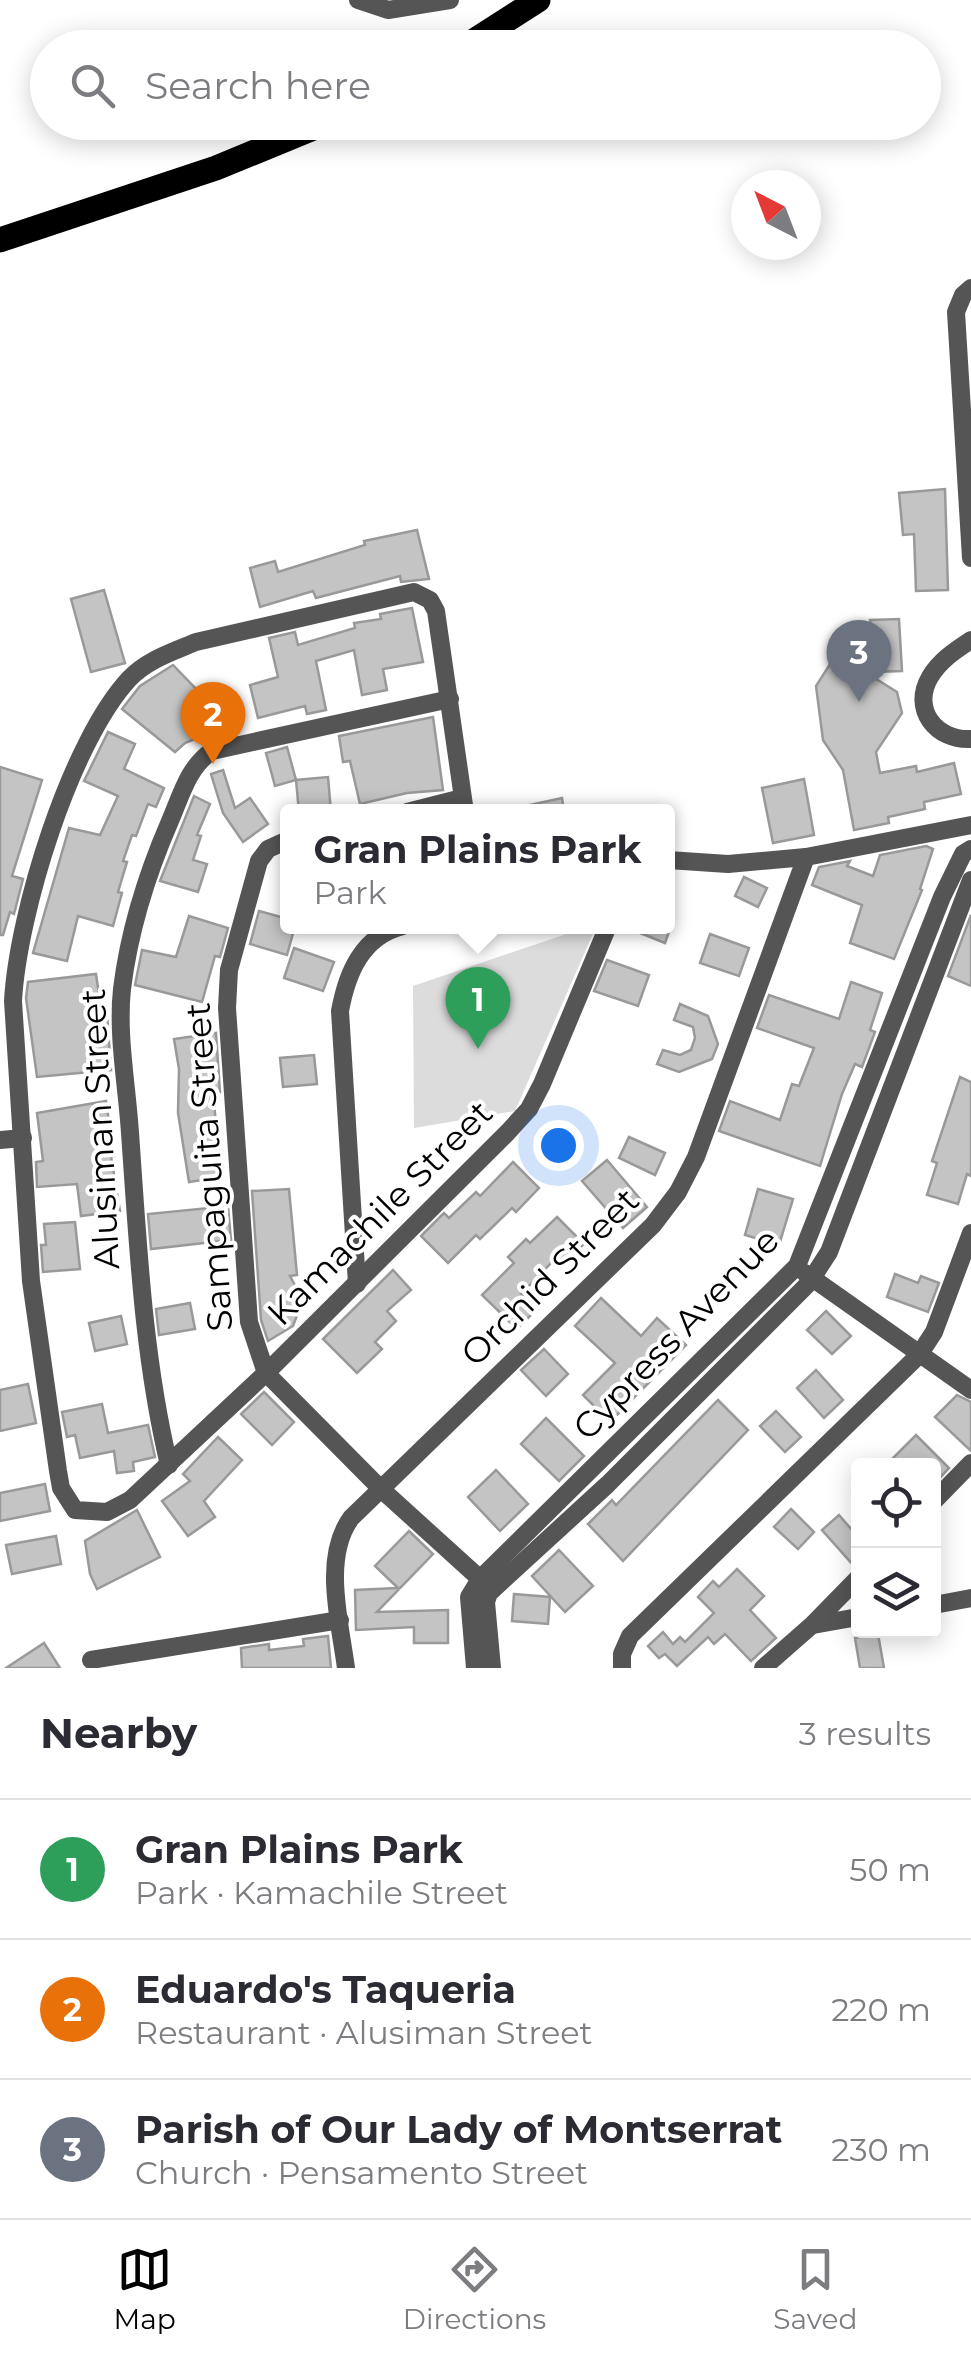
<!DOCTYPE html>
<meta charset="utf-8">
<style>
:root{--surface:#fff;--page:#f2f2f3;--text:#2b2b33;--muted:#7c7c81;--line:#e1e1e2;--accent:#000}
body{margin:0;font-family:Montserrat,sans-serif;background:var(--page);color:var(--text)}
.controls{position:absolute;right:30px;bottom:30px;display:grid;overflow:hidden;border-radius:10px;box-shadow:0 5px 25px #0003}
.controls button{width:90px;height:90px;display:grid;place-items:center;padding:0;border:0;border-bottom:2px solid var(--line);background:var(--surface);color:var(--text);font:50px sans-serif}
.compass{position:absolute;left:731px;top:170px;width:90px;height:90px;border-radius:50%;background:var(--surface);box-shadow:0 5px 25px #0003;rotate:318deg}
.you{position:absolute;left:558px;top:1145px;width:35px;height:35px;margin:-25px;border:8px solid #fff;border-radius:50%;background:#1a73e8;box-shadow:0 0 0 15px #1a73e833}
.badge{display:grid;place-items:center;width:65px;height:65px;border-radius:50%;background:var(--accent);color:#fff;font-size:32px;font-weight:700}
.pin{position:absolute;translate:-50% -82px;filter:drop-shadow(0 2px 5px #0008)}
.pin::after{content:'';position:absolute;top:52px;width:35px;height:30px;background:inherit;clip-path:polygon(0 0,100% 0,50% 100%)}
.popup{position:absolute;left:280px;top:804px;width:395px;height:130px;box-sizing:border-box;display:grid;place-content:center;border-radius:10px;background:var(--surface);filter:drop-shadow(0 2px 8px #0005);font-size:32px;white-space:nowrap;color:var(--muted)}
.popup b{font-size:38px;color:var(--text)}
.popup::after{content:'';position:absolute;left:50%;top:100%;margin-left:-20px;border:20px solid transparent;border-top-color:var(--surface)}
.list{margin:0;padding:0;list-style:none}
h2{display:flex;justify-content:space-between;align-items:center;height:130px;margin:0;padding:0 40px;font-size:42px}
h2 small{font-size:32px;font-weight:400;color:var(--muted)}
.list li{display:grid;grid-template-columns:65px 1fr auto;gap:30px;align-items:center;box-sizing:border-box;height:140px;padding:0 40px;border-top:2px solid var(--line)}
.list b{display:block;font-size:38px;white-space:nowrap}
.list p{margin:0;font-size:32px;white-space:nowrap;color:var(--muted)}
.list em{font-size:32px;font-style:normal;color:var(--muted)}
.icon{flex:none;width:55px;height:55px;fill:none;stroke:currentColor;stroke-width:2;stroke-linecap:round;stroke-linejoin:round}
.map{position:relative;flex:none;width:971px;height:1668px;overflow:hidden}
.search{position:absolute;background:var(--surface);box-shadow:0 5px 25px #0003;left:30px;right:30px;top:30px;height:110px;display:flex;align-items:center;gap:25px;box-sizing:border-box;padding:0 35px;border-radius:55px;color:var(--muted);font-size:38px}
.sheet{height:550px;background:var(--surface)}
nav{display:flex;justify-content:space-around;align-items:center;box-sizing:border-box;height:140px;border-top:2px solid var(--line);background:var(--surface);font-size:28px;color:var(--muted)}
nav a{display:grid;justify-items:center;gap:5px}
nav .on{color:var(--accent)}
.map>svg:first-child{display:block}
.green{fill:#dcdcdc}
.building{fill:#c4c4c4;stroke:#999;stroke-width:2.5}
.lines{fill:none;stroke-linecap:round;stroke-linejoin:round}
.minor{stroke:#555;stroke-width:18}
.primary{stroke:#000;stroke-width:25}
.labels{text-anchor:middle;stroke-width:8;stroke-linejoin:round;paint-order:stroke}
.street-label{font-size:35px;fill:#000;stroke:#fff}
</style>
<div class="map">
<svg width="971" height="1668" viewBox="0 0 971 1668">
<rect width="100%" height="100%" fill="#fff"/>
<path class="green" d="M590 926 596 927 515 1111 414 1128 413 986Z"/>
<g class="building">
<path d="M945 489 948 590 916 591 914 534 903 535 899 493Z"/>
<path d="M417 530 429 579 401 582 400 576 316 598 313 591 260 607 250 568 275 561 278 572 365 545 364 541Z"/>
<path d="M104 590 125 663 91 672 71 599Z"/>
<path d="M412 608 423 662 383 669 387 690 362 695 354 650 316 661 326 710 307 714 305 706 258 718 250 685 278 677 269 638 295 632 298 645 355 628 354 623 381 619 380 614Z"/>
<path d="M899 619 902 671 873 672 870 620Z"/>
<path d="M832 661 852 664 897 692 902 713 876 752 880 773 916 766 917 772 954 763 961 794 924 802 925 809 888 817 889 823 854 830 843 770 823 740 816 686Z"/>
<path d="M173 665 199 692 214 731 185 743 175 752 122 709 140 686Z"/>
<path d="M433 717 443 790 407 793 360 804 350 761 343 762 339 736Z"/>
<path d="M108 732 135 744 124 769 164 788 156 807 148 804 136 836 132 835 123 861 127 862 118 892 122 893 113 926 78 916 67 961 33 953 69 828 100 835 118 796 84 781Z"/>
<path d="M287 747 296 780 275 786 266 753Z"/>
<path d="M0 767 42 780 12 876 23 879 14 914 10 912 3 935H0Z"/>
<path d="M223 770 235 808 250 798 268 824 243 842 223 813 211 774Z"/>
<path d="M328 777 331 812H299L296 780Z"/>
<path d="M804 779 814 835 773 843 762 788Z"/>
<path d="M194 796 210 804 197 835 201 836 193 860 207 864 198 892 160 881Z"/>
<path d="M562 798 564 812H525V806Z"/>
<path d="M926 846 933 849 920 889 922 890 894 959 850 943 862 905 812 885 819 867 850 861 847 866 873 876 880 855Z"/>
<path d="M744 877 767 888 758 907 735 896Z"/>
<path d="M259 911 288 919V926H295L287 955 250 944Z"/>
<path d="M971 915V986L948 976Z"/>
<path d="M189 916 228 928 220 957 215 956 202 1002 135 985 142 950 176 957Z"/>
<path d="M623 926H671L665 943Z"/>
<path d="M710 934 749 948 739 976 700 963Z"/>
<path d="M294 948 334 962 323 991 284 978Z"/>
<path d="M607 960 649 975 638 1006 594 991Z"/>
<path d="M96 974 102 1015 107 1014 111 1070 37 1077 26 998 28 982Z"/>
<path d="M851 982 882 993 870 1030 875 1032 862 1067 855 1064 842 1094 820 1166 719 1131 730 1101 780 1120 792 1084 799 1086 814 1048 757 1028 769 995 839 1019Z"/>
<path d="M680 1004 708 1016 718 1044 712 1059 679 1072 657 1064 663 1050 680 1055 691 1050 695 1038 693 1027 674 1020Z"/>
<path d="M216 1033 220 1092H213L221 1177 189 1182 178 1113 179 1069 174 1039Z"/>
<path d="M314 1055 317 1084 283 1087 280 1058Z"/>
<path d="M960 1077 971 1082V1176L967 1174 958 1204 927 1195 937 1163 932 1161Z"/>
<path d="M106 1101 114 1156H111L120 1211 81 1216 77 1184 37 1187 36 1162 43 1161 37 1113Z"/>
<path d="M629 1137 665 1153 655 1175 619 1158Z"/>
<path d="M607 1160 647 1207 623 1228 582 1181Z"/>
<path d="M513 1162 539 1188 516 1212 512 1208 480 1239 476 1235 448 1263 421 1236 444 1213 449 1218 476 1192 480 1196Z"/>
<path d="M289 1189 297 1275 290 1276 298 1291V1313L293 1326 268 1341 261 1320 252 1191Z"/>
<path d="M758 1189 793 1199 779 1245 745 1235Z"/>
<path d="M228 1206 231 1240 151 1249 148 1214Z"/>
<path d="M557 1217 584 1244 561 1266 555 1259 521 1294 537 1309 517 1329 482 1295 514 1263 508 1257 526 1239 530 1243Z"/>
<path d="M75 1222 80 1269 43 1272 41 1245H46L44 1224Z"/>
<path d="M393 1270 411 1290 387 1311 396 1321 375 1342 382 1349 357 1373 323 1339Z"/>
<path d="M895 1274 918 1283 921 1276 939 1283 928 1312 887 1297Z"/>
<path d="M601 1298 641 1336 657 1318 686 1345 610 1422 583 1395 615 1363 575 1326Z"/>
<path d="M190 1303 195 1329 159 1335 156 1309Z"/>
<path d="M826 1311 851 1336 832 1354 807 1330Z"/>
<path d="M121 1316 127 1344 95 1351 89 1323Z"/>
<path d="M544 1349 568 1374 546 1396 521 1370Z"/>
<path d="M816 1370 843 1400 824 1418 797 1388Z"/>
<path d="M28 1384 36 1423 0 1431V1390Z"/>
<path d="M264 1392 294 1422 272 1445 241 1414Z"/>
<path d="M957 1395 971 1402V1451L935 1417Z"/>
<path d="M718 1400 748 1430 623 1561 588 1524 612 1500 616 1505Z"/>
<path d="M102 1404 108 1433 148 1425 155 1457 133 1462 134 1471 117 1473 114 1451 80 1458 75 1435 67 1437 62 1412Z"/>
<path d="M776 1411 801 1437 785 1452 760 1426Z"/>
<path d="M546 1418 584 1456 559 1481 521 1444Z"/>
<path d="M916 1435 949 1468 934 1484V1466H885Z"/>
<path d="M218 1437 242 1460 204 1501 215 1517 188 1536 162 1501 190 1481 183 1474Z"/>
<path d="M496 1470 528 1504 500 1531 468 1497Z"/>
<path d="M45 1484 50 1511 0 1521V1493Z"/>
<path d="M791 1509 814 1532 798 1549 774 1527Z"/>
<path d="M137 1510 160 1557 97 1589 90 1574 85 1541Z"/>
<path d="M839 1515 858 1537V1566H854L822 1530Z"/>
<path d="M409 1531 433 1554 377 1612 448 1610V1643H414V1627L356 1630 355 1590 398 1588 375 1566Z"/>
<path d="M56 1536 61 1564 12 1574 6 1545Z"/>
<path d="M559 1550 593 1586 565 1612 532 1576Z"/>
<path d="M737 1569 764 1596 750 1610 776 1638 751 1661 725 1634 714 1644 708 1637 677 1666 665 1654 659 1658 648 1646 663 1632 673 1644 680 1637 685 1642 714 1613 698 1597 713 1581 719 1587Z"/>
<path d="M514 1594 550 1597 548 1624 512 1621Z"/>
<path d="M878 1634 884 1668H860L855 1638Z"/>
<path d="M328 1636 331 1668H242L241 1648 269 1644V1650L304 1646 303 1639Z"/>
<path d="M44 1643 60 1668H6Z"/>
</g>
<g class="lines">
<g class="minor">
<path d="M358 0 388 10 450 0"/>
<path d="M971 288 963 295 956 312 971 558"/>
<path d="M971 640C956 650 940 660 930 677 911 709 936 741 971 739"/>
<path d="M407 812 462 798"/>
<path d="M465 812 436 611 430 600 414 592 196 642C172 652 147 660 129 679 70 743 18 913 13 1001L31 1281 58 1471 61 1488 75 1510 107 1512 130 1500 266 1373 507 1133 529 1109 542 1084 608 926"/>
<path d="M288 840 268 849 259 861 229 970 227 1008 249 1322 266 1373 381 1489 488 1586"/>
<path d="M668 860 728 864 806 857 971 825"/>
<path d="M0 1140 23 1138"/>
<path d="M805 1273 971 1390"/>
<path d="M357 1284 340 1011C347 973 362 936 403 926"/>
<path d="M169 1465C143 1356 138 1244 130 1133 127 1086 117 1035 122 989 129 932 147 874 170 821 181 796 188 767 212 751L450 699"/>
<path d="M934 1501 971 1463"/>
<path d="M934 1605 971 1598"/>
<path d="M813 1625 858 1617"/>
<path d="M91 1660 340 1620"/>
<path d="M346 1668C340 1622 322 1558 351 1518L653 1225 678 1192 696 1157 806 857"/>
<path d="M475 1668 469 1597 480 1579 797 1266 942 897 963 854 971 849"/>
<path d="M492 1668 486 1602 489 1593 608 1484 809 1283 829 1252 971 880"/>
<path d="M622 1668V1654L630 1636 919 1355 934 1332 971 1233"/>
<path d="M763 1668 812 1625 858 1578"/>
</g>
<g class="primary">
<path d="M463 48 538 0"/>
<path d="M0 240 216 168 328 122"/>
</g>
</g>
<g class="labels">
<g class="street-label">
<text transform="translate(100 1129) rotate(-93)" y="12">Alusiman Street</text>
<text transform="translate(209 1167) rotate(-94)" y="12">Sampaguita Street</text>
<text transform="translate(380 1213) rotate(-45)" y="12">Kamachile Street</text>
<text transform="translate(550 1277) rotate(-45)" y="12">Orchid Street</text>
<text transform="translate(676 1334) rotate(-46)" y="12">Cypress Avenue</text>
</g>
</g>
</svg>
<div class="controls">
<button><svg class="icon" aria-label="locate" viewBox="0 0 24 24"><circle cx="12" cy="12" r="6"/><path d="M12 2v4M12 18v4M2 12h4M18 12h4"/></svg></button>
<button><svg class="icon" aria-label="layers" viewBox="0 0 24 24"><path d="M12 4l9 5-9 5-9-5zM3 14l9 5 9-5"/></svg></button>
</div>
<svg class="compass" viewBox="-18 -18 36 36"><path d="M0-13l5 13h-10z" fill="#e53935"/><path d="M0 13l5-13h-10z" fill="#7c7c81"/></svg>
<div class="you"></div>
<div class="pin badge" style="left:478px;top:1049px;background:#2e9e5b">1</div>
<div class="popup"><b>Gran Plains Park</b>Park</div>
<div class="pin badge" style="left:213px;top:764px;background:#e8710a">2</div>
<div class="pin badge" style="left:859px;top:702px;background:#6b7280">3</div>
<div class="search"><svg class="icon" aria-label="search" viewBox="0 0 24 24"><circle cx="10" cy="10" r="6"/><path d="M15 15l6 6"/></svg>Search here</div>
</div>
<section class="sheet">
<h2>Nearby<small>3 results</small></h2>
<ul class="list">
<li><span class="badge" style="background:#2e9e5b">1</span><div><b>Gran Plains Park</b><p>Park · Kamachile Street</p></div><em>50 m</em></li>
<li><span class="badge" style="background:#e8710a">2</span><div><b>Eduardo's Taqueria</b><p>Restaurant · Alusiman Street</p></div><em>220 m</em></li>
<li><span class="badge" style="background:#6b7280">3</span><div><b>Parish of Our Lady of Montserrat</b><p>Church · Pensamento Street</p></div><em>230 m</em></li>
</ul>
</section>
<nav>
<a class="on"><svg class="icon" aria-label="map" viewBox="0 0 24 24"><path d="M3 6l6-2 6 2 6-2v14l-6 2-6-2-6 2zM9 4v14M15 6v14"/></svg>Map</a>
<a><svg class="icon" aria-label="directions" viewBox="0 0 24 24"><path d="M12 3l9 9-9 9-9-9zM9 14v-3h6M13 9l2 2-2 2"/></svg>Directions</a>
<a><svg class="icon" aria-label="saved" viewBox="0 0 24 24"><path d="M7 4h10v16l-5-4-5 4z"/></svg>Saved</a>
</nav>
